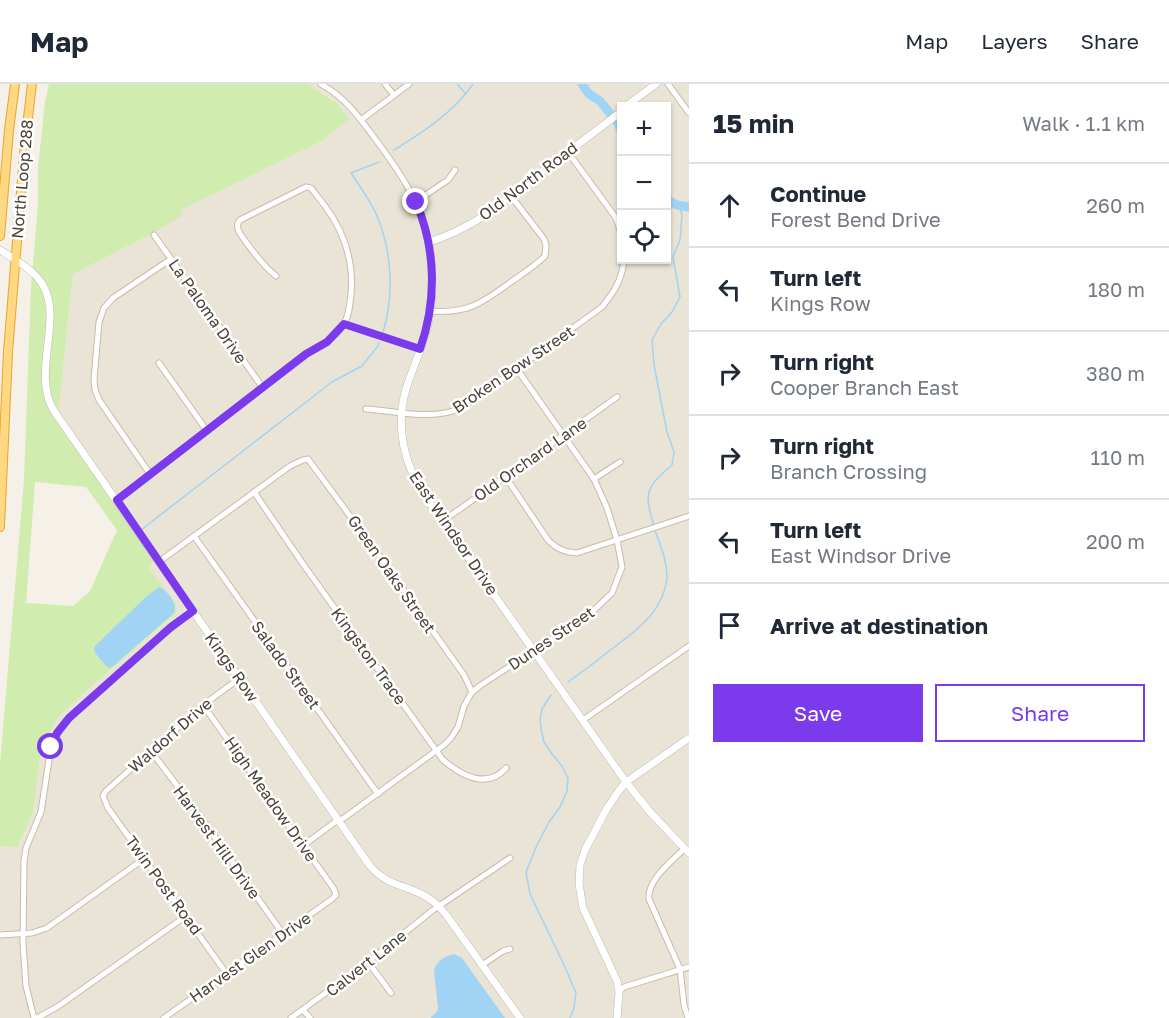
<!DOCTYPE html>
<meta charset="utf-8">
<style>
:root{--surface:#fff;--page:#f6f6f7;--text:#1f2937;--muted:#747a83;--line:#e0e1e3;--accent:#7c3aed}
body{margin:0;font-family:"Golos Text",sans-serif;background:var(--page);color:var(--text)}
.controls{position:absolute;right:18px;top:18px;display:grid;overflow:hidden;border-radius:0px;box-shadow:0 2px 4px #0004}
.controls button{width:54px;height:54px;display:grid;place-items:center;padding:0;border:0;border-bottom:2px solid var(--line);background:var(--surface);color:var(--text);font:30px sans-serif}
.stop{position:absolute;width:18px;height:18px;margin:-14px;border:4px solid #7c3aed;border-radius:50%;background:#fff}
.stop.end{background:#7c3aed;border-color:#fff;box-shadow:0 2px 6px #0008}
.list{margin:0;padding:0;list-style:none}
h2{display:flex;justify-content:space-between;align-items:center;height:78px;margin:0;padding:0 24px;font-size:26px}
h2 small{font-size:20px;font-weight:400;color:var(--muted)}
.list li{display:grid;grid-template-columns:39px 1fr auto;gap:18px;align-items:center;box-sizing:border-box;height:84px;padding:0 24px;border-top:2px solid var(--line)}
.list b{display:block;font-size:22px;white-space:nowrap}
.list p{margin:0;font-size:20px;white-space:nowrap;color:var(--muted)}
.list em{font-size:20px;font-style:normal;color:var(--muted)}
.actions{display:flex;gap:12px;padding:18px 24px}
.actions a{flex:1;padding:14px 0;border:2px solid var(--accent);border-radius:0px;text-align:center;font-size:21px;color:var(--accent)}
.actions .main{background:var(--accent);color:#fff}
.icon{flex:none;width:33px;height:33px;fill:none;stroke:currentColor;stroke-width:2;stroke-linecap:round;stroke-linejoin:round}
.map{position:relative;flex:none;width:689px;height:934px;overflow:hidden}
header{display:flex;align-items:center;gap:36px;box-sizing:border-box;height:84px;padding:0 30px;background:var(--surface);border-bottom:2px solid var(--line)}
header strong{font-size:28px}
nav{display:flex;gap:33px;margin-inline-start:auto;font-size:21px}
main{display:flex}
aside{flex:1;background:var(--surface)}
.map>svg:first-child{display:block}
.residential{fill:#eae4d6;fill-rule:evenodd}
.green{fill:#d0ecaf;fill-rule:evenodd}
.water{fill:#a1d3f5}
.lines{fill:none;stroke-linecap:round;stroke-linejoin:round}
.stream{stroke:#a1d3f5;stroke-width:1.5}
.river{stroke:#a1d3f5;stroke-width:9}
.minor-casing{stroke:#c5bcad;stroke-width:7}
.tertiary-casing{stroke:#c5bcad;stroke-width:8}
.trunk-casing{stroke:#e8a52f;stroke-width:10}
.minor{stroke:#fff;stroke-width:5}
.tertiary{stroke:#fff;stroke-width:7}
.trunk{stroke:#ffd881;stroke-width:8}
.route{stroke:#7c3aed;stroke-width:8}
.labels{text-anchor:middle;stroke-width:5;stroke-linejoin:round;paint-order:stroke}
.street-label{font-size:16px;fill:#494236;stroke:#fff}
</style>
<header>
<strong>Map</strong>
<nav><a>Map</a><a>Layers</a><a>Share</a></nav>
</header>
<main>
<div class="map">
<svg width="689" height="934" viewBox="0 0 689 934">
<rect width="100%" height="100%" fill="#f5f1e8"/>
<path class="residential" d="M308 0H689V934H0V762H19L33 728 39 680 43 662 48 650 56 636 64 627 175 530 177 522 151 487 150 482 157 474 58 332 73 190 148 152 182 131 180 126 322 57 342 41 341 23 331 14ZM622 22H666V176H622Z"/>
<path class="green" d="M49 0H308L337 19 349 35 322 57 181 126 183 131 148 152 73 190 58 332 157 474 150 482 151 487 176 520 177 525 175 530 99 596 64 627 56 636 43 662 39 680 33 728 18 763 0 762V680L24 396 31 202 38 122V83L45 18ZM35 398 86 403 117 446 90 507 73 522 26 519Z"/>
<g class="water">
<path d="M159 503C168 507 178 520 174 529L112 583 108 584 95 569 94 565 95 562 147 512Z"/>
<path d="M454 870 462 874 505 934H430L437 928 438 924 434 888C435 878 444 872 454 870Z"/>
</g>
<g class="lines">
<g class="stream">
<path d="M457 0 466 10"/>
<path d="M394 66C423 48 453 29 473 0"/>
<path d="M379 78 351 89C361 104 373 120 379 137 392 171 394 213 383 248"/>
<path d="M654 442C644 409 645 404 672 381L674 368 667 348 654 281 652 256 661 240 672 228 680 213 673 173 680 156 682 131 681 127 677 121"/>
<path d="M141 446 332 298 362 282 378 262 379 259"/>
<path d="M568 598C582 588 596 578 609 567 635 548 665 527 667 492 667 476 660 461 655 446"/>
<path d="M551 611 542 625 540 635 541 645 544 658 552 670 562 682 568 694 567 707 560 723 549 738 537 761 526 788 530 810 565 883 576 909 574 924 570 934"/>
</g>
<g class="river">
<path d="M582 0 589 10 600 17 618 39 622 50"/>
<path d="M666 115 677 121 689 123"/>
</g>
<defs>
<g id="minor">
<path d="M321 0C347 15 358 32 376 56 402 91 418 115 429 158"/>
<path d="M385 0 394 11"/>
<path d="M668 0 689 29"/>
<path d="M361 36 409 0"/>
<path d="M568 68 616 134 622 152"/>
<path d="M415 118 448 96 455 86"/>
<path d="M154 151 263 304"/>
<path d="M430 227C468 230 482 219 511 198 522 190 535 182 545 172L546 161 544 155 511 112"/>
<path d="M344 240 420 265"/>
<path d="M159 279 207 347"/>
<path d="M366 325C399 327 431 337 462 324L602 223C614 208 622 196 624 176"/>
<path d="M150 390 99 316 95 306 94 295 99 238 104 224 113 214 171 175"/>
<path d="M505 392 548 456C557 465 564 468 577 469L689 432"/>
<path d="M594 395 620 378"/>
<path d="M254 408 303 480 443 676C461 691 487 706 506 684"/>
<path d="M117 416 306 270C320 262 334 255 343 241 349 233 350 220 351 210 354 177 345 149 325 122 320 116 316 110 311 104L306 103 240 136C238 139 237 140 238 145 239 149 243 154 246 158 255 170 263 182 276 192"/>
<path d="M443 437 617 313"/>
<path d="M194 452 378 710"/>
<path d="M160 477 290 382 303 376 308 375 384 478 464 591 472 608"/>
<path d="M583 636 689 562"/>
<path d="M151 667 200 732 283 850"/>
<path d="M304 761 335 738 344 734 444 661 451 654 458 643 464 622 472 608 481 601 590 530 612 509 622 483 617 456 607 424 594 395 517 285"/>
<path d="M684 765C672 777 647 796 649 815L680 885 684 921 688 934"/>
<path d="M0 851 32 849 47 844 145 774"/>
<path d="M368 878 391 909"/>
<path d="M482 881 503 867 510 865"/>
<path d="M226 889 108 724 103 712 106 707 203 621 240 594"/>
<path d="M619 908 624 903 689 883"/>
<path d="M303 926 310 934"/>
<path d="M34 934 26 902 23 860 24 777 26 764 41 728 51 663 62 642 69 634 160 553 193 527"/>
<path d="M37 934 57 923 186 832"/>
<path d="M164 934 332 815 336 811 334 805 203 621"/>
<path d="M291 934 368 878 433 826 510 774"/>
</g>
<g id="tertiary">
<path d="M626 22 656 0"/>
<path d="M622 27 484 132C466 143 449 152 429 158 433 185 434 212 428 240 423 262 413 283 406 305 395 343 404 381 426 414L626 698 650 728 689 769"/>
<path d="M0 166C13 174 27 182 37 193 69 228 29 286 54 327L370 782C389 803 404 800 425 812 434 817 441 824 447 832L520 934"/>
<path d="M617 934 619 908 617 897 583 824 579 800 580 781 585 766 606 726 618 708 626 698 689 654"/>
</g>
<g id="trunk">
<path d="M0 152 9 46 15 0"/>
<path d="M0 443 8 268 25 59 32 0"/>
</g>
</defs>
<use href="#minor" class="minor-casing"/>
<use href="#tertiary" class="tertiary-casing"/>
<use href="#trunk" class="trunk-casing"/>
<use href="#minor" class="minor"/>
<use href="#tertiary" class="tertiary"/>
<use href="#trunk" class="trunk"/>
</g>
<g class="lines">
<path class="route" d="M51 663 57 649 69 634 171 543 193 527 117 416 306 270 327 258 344 240 420 265C437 217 436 165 416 118"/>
</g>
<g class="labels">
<g class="street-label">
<text transform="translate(22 95) rotate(-85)" y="6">North Loop 288</text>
<text transform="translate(528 97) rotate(-37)" y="6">Old North Road</text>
<text transform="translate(208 227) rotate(55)" y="6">La Paloma Drive</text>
<text transform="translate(513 285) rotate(-34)" y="6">Broken Bow Street</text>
<text transform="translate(530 375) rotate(-35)" y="6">Old Orchard Lane</text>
<text transform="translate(454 449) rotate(56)" y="6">East Windsor Drive</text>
<text transform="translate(392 490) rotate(55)" y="6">Green Oaks Street</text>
<text transform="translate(551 554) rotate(-34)" y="6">Dunes Street</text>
<text transform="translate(369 572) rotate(54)" y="6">Kingston Trace</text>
<text transform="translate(286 581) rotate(54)" y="6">Salado Street</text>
<text transform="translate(232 583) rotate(55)" y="6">Kings Row</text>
<text transform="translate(170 651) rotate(-41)" y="6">Waldorf Drive</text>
<text transform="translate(271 715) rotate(55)" y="6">High Meadow Drive</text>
<text transform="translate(217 758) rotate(54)" y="6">Harvest Hill Drive</text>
<text transform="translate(164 801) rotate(54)" y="6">Twin Post Road</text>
<text transform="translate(250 873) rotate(-35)" y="6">Harvest Glen Drive</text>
<text transform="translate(366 879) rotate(-38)" y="6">Calvert Lane</text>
</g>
</g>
</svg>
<div class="controls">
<button>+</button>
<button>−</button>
<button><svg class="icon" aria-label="locate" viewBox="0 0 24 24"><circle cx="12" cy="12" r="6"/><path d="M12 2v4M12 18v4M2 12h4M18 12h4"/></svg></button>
</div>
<div class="stop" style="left:51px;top:663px"></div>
<div class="stop end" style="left:416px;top:118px"></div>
</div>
<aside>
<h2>15 min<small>Walk · 1.1 km</small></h2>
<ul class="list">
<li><svg class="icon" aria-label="ahead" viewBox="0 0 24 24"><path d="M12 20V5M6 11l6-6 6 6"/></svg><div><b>Continue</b><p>Forest Bend Drive</p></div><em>260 m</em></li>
<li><svg class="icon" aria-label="left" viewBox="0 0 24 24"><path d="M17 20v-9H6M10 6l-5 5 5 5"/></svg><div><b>Turn left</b><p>Kings Row</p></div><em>180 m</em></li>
<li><svg class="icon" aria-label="right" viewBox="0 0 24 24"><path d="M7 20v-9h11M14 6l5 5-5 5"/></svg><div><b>Turn right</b><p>Cooper Branch East</p></div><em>380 m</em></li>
<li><svg class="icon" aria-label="right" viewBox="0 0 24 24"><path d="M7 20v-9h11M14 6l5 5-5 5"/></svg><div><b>Turn right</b><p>Branch Crossing</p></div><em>110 m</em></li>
<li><svg class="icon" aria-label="left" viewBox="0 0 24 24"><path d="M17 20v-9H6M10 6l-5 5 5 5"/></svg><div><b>Turn left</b><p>East Windsor Drive</p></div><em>200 m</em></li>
<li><svg class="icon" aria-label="arrive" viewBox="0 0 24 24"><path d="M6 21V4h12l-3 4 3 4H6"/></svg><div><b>Arrive at destination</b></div></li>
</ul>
<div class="actions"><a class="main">Save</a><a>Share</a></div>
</aside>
</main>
